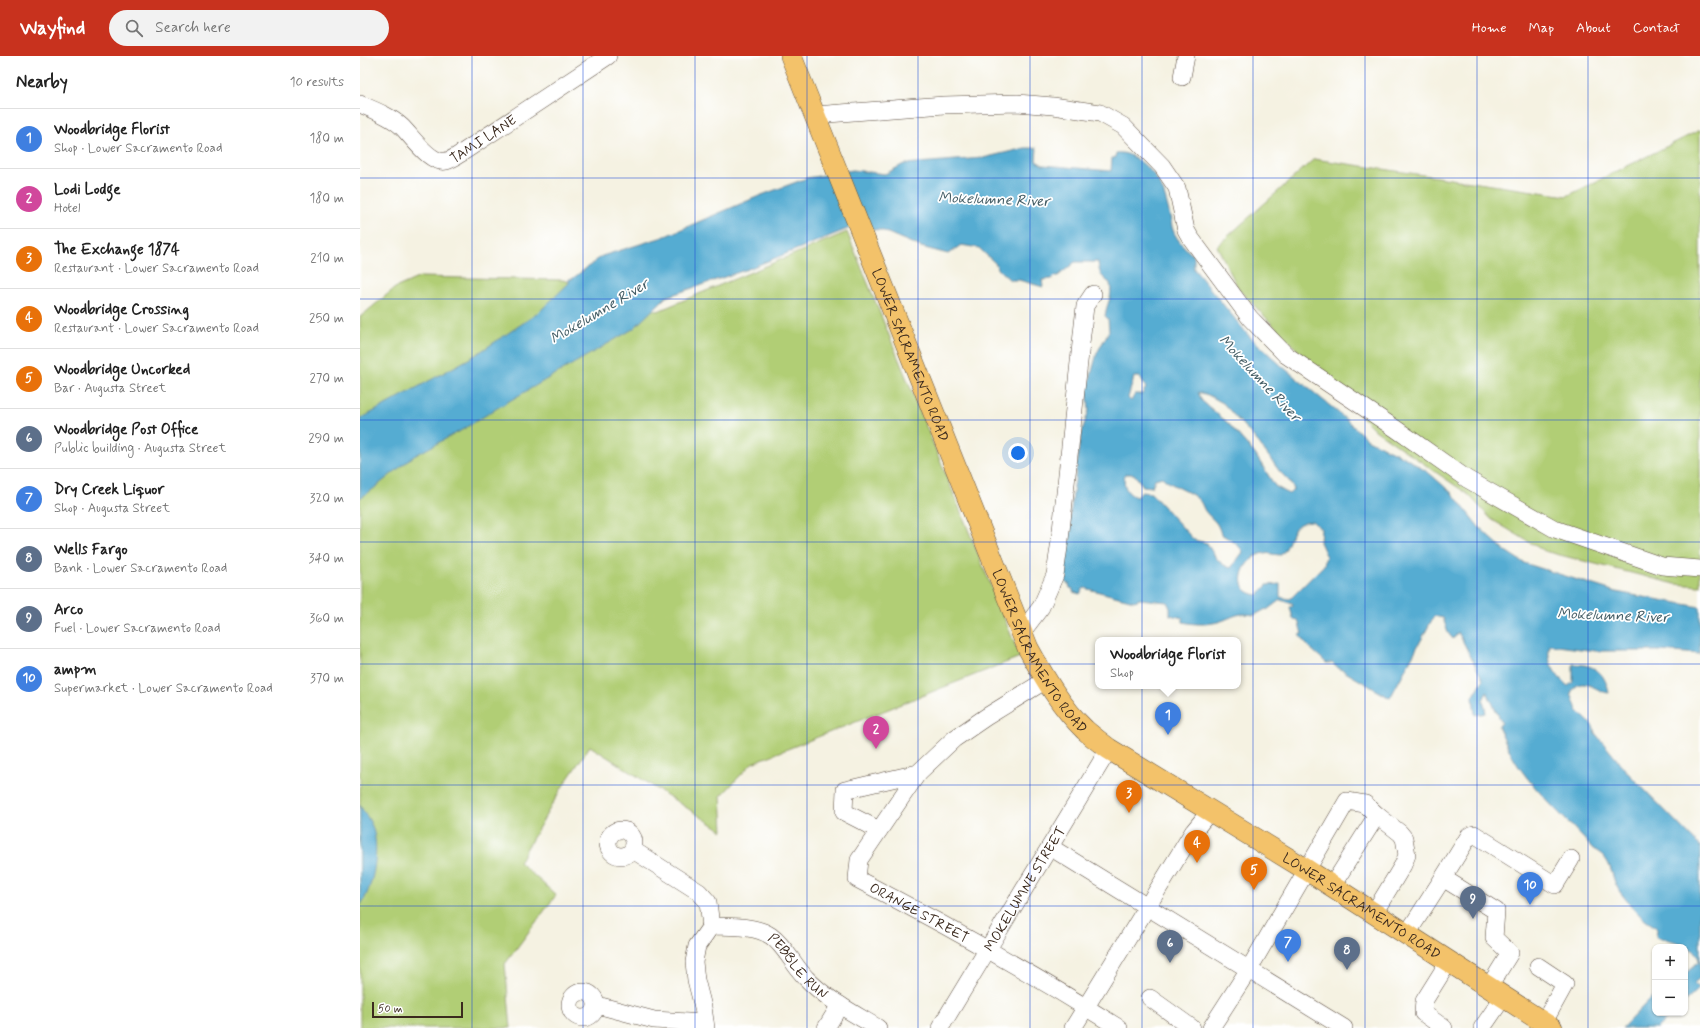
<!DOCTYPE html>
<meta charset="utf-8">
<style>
:root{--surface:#fff;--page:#f2f2f2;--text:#222;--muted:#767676;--line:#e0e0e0;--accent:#c8321e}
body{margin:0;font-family:Mynerve,sans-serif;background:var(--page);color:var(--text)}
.controls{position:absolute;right:12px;bottom:12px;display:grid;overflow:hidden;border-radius:8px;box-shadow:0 1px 3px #0004}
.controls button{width:36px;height:36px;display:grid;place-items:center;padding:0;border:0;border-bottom:1px solid var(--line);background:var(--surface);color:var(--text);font:20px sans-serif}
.scale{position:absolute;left:12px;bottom:10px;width:91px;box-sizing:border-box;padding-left:4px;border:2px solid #3b2a1e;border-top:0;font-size:11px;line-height:14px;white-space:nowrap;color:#3b2a1e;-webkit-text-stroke:3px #fff;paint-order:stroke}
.you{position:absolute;left:658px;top:397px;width:14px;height:14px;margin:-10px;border:3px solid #fff;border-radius:50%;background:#1a73e8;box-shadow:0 0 0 6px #1a73e833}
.badge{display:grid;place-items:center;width:26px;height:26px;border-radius:50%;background:var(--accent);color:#fff;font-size:13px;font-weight:700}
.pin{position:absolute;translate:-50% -33px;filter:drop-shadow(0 1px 2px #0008)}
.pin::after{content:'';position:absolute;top:21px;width:14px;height:12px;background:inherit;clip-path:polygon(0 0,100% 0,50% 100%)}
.popup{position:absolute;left:735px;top:581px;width:146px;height:52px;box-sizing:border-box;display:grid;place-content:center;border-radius:8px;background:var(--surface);filter:drop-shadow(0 1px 3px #0005);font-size:13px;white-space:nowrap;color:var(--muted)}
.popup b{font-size:15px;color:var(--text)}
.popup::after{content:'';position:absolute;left:50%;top:100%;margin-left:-8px;border:8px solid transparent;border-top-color:var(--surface)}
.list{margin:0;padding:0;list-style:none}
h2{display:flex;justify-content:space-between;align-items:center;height:52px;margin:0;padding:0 16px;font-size:17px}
h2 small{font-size:13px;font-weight:400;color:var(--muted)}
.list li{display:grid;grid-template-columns:26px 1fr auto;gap:12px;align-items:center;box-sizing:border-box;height:60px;padding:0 16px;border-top:1px solid var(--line)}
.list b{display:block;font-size:15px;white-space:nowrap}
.list p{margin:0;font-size:13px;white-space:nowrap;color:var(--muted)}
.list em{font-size:13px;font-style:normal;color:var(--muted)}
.icon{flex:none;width:22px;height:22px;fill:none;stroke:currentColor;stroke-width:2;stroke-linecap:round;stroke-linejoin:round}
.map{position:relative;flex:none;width:1340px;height:972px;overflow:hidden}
header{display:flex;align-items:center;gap:24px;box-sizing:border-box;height:56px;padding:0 20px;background:var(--accent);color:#fff}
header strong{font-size:19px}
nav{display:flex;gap:22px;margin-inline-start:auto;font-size:14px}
.search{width:280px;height:36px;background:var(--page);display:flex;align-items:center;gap:10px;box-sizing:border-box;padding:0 14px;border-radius:22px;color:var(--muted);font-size:15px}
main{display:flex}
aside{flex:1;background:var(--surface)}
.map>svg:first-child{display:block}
.green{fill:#b1ce75;stroke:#767c4a}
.water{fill:#55acd2;stroke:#486b78;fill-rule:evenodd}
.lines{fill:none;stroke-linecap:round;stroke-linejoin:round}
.minor-casing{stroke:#57483b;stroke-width:18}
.major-casing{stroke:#57483b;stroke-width:22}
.minor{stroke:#fff;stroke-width:17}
.major{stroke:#f3c26a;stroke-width:21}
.grid{fill:none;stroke:#1d4ed8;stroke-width:1;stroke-opacity:0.55}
.labels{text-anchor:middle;stroke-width:3.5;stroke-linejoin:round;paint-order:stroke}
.street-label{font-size:14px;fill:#3b2a1e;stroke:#fff}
.water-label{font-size:15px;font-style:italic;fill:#455e66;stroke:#fff}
</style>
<header>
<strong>Wayfind</strong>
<div class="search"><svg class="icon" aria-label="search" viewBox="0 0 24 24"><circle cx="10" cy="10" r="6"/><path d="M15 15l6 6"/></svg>Search here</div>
<nav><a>Home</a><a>Map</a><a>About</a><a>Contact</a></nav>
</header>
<main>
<aside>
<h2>Nearby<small>10 results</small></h2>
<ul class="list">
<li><span class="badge" style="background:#3f7fe0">1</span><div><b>Woodbridge Florist</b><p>Shop · Lower Sacramento Road</p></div><em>180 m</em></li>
<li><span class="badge" style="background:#d1479c">2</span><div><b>Lodi Lodge</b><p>Hotel</p></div><em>180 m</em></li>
<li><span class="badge" style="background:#e8710a">3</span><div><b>The Exchange 1874</b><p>Restaurant · Lower Sacramento Road</p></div><em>210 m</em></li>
<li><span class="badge" style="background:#e8710a">4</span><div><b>Woodbridge Crossing</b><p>Restaurant · Lower Sacramento Road</p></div><em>250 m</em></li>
<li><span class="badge" style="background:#e8710a">5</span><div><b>Woodbridge Uncorked</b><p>Bar · Augusta Street</p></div><em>270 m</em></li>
<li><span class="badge" style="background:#5c6f8a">6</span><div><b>Woodbridge Post Office</b><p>Public building · Augusta Street</p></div><em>290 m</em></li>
<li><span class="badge" style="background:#3f7fe0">7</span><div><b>Dry Creek Liquor</b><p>Shop · Augusta Street</p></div><em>320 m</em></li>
<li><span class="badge" style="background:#5c6f8a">8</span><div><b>Wells Fargo</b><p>Bank · Lower Sacramento Road</p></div><em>340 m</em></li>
<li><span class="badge" style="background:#5c6f8a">9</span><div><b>Arco</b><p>Fuel · Lower Sacramento Road</p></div><em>360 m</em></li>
<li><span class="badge" style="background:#3f7fe0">10</span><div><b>ampm</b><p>Supermarket · Lower Sacramento Road</p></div><em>370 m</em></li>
</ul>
</aside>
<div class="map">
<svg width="1340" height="972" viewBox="0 0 1340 972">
<rect width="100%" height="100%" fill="#fff"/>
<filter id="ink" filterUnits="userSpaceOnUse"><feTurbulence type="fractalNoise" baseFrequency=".025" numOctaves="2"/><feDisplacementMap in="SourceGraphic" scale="8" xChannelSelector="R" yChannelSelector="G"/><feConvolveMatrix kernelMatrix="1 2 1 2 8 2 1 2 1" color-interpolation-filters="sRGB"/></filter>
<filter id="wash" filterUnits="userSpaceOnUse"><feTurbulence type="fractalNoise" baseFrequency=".012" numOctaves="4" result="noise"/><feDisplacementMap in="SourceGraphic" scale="16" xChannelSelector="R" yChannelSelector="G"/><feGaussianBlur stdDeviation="0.9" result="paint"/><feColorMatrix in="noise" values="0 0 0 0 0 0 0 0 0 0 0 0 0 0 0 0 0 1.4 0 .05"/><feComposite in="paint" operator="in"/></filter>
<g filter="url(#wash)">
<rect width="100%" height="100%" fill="#f5f2e2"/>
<g class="green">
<path d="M1340 74V530L1315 528 1184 495 1131 463 1109 439 1015 374 879 234 857 190 954 103 1207 140Z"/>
<path d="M487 176 660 601 392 707 361 740 363 775 230 690 201 733 159 806 196 839 145 908 151 972H0V261L35 232 60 221 203 224 298 255Z"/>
</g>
<g class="water">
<path d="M665 92H677L676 105 683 109 751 115 752 102H755L756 97C766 96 773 100 781 106 799 121 804 134 809 156 811 162 811 169 813 174 817 185 827 193 834 201V213L889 280 923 311 980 358 1008 384 1044 401 1069 417 1093 438 1118 470 1144 494 1164 507 1256 536 1340 551V598L1299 595H1236L1190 589C1185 605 1196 620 1208 630L1213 626V608C1234 608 1245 616 1249 637 1236 636 1221 617 1211 637L1217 654 1233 670 1235 677 1268 717 1340 790V922L1334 927 1339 933 1325 946V918L1339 905C1337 888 1309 884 1296 881L1297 873C1294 869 1289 867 1285 864 1276 856 1267 845 1260 836 1249 819 1254 803 1233 793 1209 765 1180 741 1159 711 1150 698 1145 684 1138 670L1142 667 1127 636 1123 644 1126 657 1115 659 1113 641 1123 624 1098 576 1093 583 1088 577 1083 562 1074 560 1030 642 975 610 973 607H966C958 598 943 588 939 578H942L938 564 933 563 930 551 933 550 932 547 920 544 907 554 906 553 895 559C878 557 879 558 864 564 852 569 835 569 823 566V562L810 559V552L807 546 780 543 774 545 724 532 720 538 713 536V533L710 532 709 528 705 526 706 492 719 391 723 372 729 354 727 334 737 297 749 275 748 263 745 260C747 245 753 243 750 227 741 221 739 217 738 206H715L698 220H695L692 223 682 224 683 231 659 224H650L639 214 635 207 619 192 601 189 588 198 561 191 521 174 490 172 388 213 306 241 273 273 139 351 102 374 54 400 12 434 0 442V363L114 300 178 257 209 227V223H212L242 200 303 181 399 140 447 122 493 114 525 118 544 108 623 102ZM774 321H780L786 332 782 338H775L771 345 768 342ZM838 336 848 339 863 347 899 387 920 416 929 425 934 433 929 438 915 430 895 398 868 367 842 345ZM765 418H774L783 430 792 431 795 423 802 421C812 431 829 434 839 444 842 447 843 452 845 455 853 465 857 464 861 478 870 484 878 487 883 496L871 512C859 509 853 498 847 487L834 484 791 437 782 436 776 441C765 437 763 428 765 418ZM952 465 961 473 960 486 966 499 964 509 930 543 920 541V528L907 529 898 539C871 536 881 505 900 498 905 496 915 499 921 499 934 486 927 466 952 465Z"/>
<path d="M0 749C4 757 11 765 13 773 20 795 13 833 0 850Z"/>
<path d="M1295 938V957H1313L1297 972H1262Z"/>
</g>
</g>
<g filter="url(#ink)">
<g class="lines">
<defs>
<g id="minor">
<path d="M822 21 826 0"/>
<path id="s1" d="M0 48C14 54 30 60 41 70 52 80 70 109 86 105 92 104 98 99 103 96L248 0"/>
<path d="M455 59 584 49 657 47 693 50 740 57 763 70 802 110 817 132 826 174 830 181 890 262 926 299 1036 373 1107 423 1195 473 1302 510 1340 513"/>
<path d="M662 576 681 551 695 519 700 484 725 250 733 238"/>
<path id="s2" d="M558 717 499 804 497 823C586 869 675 919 759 972"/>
<circle cx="261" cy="787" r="13"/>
<path d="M519 774 484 756 485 734 558 717 594 683 626 661 686 624"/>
<path d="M690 791 984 972"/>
<path d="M273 794 339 836 348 846 351 870"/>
<path d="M1083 822 1109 780 1114 778 1195 829 1211 803"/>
<path d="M1014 857 1043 809 1047 799 1044 782 1040 777 1017 759"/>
<path id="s3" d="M351 870C369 871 395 869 411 880 426 891 433 909 446 922 466 943 493 957 518 972"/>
<path d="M1047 878 1083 822 1136 855 1134 882 1150 897 1129 931"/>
<path d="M1178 910 1205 928 1184 966"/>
<circle cx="223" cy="949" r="13"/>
<path d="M790 942 832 972"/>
<path d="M237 949 294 964 345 967"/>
<path d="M346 972 343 951 336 924 334 906 337 890 351 870"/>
<path d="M466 972 480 949"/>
<path id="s4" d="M580 972 749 693"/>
<path d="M713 972 833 776 850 755"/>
<path d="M851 972 889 913 987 745 1005 748 1017 759 972 830"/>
<path d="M1084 972 1063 957 1064 945 1089 905"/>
<path d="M1122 972 1144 940"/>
</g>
<g id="major">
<path id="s5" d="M431 0 668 592C684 621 701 651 725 674 733 681 741 687 749 693L947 814 1192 972"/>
</g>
</defs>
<use href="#minor" class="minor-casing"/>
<use href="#major" class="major-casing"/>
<use href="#minor" class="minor"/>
<use href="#major" class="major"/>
</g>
</g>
<path class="grid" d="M112 0V972M223 0V972M335 0V972M447 0V972M558 0V972M670 0V972M782 0V972M893 0V972M1005 0V972M1117 0V972M1228 0V972M0 122H1340M0 243H1340M0 364H1340M0 486H1340M0 608H1340M0 729H1340M0 850H1340"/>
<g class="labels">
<g class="street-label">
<text dy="5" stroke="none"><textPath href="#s1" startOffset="149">TAMI LANE</textPath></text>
<text dy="5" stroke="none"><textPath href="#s5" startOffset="322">LOWER SACRAMENTO ROAD</textPath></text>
<text dy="5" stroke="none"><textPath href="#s5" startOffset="646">LOWER SACRAMENTO ROAD</textPath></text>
<text dy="5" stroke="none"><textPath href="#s4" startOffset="163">MOKELUMNE STREET</textPath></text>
<text dy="5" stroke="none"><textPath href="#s5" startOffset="1066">LOWER SACRAMENTO ROAD</textPath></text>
<text dy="5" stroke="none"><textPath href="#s2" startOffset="195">ORANGE STREET</textPath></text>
<text dy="5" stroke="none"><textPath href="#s3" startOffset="102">PEBBLE RUN</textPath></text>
</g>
<g class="water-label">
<text transform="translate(634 143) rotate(2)" y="5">Mokelumne River</text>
<text transform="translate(239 255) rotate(-31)" y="5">Mokelumne River</text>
<text transform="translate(900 322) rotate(47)" y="5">Mokelumne River</text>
<text transform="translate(1253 559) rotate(2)" y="5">Mokelumne River</text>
</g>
</g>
</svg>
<div class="controls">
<button>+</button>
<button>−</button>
</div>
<div class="scale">50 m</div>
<div class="you"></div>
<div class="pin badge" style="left:808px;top:679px;background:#3f7fe0">1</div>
<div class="popup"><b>Woodbridge Florist</b>Shop</div>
<div class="pin badge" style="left:516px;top:693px;background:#d1479c">2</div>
<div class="pin badge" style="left:769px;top:757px;background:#e8710a">3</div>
<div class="pin badge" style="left:837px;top:807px;background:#e8710a">4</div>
<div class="pin badge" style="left:894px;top:834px;background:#e8710a">5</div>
<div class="pin badge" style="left:810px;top:907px;background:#5c6f8a">6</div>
<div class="pin badge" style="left:928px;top:906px;background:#3f7fe0">7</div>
<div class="pin badge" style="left:987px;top:914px;background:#5c6f8a">8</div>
<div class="pin badge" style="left:1113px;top:863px;background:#5c6f8a">9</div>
<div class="pin badge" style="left:1170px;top:849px;background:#3f7fe0">10</div>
</div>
</main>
